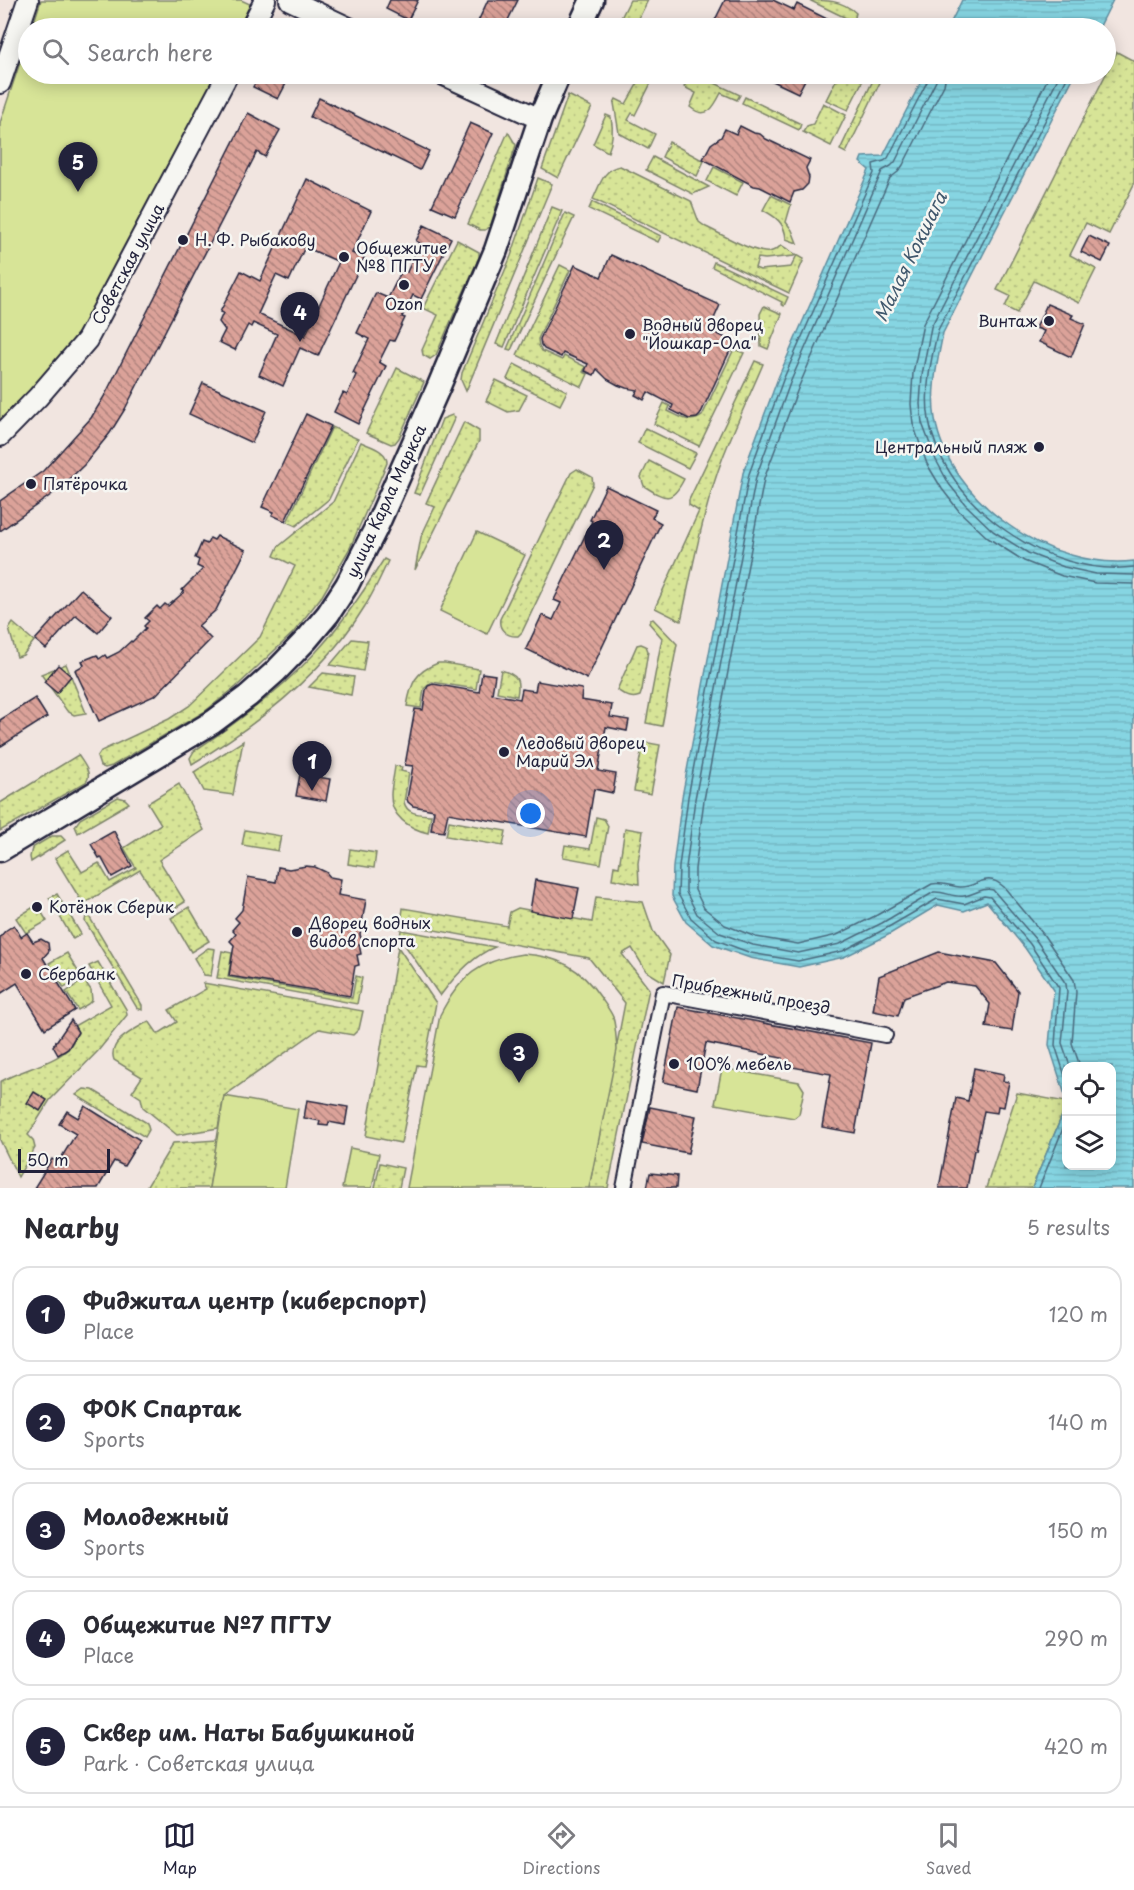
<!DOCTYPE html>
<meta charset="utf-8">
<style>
:root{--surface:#fff;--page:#f2f2f3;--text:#2b2b33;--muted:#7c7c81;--line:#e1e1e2;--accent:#22223b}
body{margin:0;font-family:"Playpen Sans",sans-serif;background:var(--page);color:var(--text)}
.controls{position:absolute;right:18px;bottom:18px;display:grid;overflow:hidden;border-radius:12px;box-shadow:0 3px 15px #0003}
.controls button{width:54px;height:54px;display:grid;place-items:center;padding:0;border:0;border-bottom:2px solid var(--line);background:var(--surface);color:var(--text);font:30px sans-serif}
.scale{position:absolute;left:18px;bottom:15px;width:92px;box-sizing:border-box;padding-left:6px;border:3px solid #22223b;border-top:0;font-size:16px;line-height:21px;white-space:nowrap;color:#22223b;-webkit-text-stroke:4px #f6f6f2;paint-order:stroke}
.you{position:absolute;left:531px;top:814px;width:21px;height:21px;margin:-15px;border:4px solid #fff;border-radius:50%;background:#1a73e8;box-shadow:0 0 0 9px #1a73e833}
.badge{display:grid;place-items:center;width:39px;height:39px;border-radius:50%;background:var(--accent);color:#fff;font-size:20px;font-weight:700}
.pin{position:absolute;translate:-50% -50px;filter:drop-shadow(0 2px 3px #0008)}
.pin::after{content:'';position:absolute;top:32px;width:21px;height:18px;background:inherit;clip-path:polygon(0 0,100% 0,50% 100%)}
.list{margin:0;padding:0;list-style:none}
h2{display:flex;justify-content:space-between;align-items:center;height:78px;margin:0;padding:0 24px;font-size:26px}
h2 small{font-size:20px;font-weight:400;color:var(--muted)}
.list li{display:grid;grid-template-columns:39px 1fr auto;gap:18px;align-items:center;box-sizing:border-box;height:96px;margin:0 12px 12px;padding:0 12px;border:2px solid var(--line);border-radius:18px}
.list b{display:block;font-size:22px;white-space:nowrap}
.list p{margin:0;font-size:20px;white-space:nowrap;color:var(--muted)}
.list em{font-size:20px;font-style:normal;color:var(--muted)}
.icon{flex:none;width:33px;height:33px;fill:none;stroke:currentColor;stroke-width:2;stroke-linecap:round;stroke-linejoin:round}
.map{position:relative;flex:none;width:1134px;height:1188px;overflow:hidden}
.search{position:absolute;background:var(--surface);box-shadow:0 3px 15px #0003;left:18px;right:18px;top:18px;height:66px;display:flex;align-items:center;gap:15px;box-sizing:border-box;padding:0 21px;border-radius:33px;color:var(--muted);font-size:22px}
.sheet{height:618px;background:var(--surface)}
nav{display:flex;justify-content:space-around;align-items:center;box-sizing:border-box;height:84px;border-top:2px solid var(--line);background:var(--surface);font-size:16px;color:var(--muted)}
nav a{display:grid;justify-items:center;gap:3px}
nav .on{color:var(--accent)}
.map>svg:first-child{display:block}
.grass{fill:url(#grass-dots);stroke:#7c8369;stroke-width:1.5}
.park{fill:#d7e497;stroke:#7c8369;stroke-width:1.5}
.water{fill:url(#water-rules);stroke:#5e8d9f;stroke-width:1.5}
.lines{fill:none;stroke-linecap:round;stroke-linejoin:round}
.shore{stroke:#4a6a7e;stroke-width:1.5}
.building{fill:url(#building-back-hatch);stroke:#22223b;stroke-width:1.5;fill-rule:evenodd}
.street-casing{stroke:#22223b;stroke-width:18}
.secondary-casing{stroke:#22223b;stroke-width:24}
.primary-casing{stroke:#22223b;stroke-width:27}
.street{stroke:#f6f6f2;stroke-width:14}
.secondary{stroke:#f6f6f2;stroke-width:20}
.primary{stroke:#f6f6f2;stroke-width:22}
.poi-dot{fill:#22223b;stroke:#f6f6f2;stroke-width:2}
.labels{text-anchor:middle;stroke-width:5;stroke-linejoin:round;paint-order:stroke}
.poi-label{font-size:16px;fill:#22223b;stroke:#f6f6f2;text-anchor:start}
.street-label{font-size:16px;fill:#22223b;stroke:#f6f6f2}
.water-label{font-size:18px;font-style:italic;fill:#40586d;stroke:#f6f6f2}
</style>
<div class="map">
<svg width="1134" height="1188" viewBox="0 0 1134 1188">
<defs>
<pattern id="grass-dots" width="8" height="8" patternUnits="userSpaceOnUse" patternTransform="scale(1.5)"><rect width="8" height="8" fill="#d7e497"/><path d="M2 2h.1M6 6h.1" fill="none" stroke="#b8c383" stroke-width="1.8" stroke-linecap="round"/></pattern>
<pattern id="water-rules" width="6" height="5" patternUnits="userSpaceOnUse" patternTransform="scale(1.5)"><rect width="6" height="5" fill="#86d5e2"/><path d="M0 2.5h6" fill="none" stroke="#73b7c3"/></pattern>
<pattern id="building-back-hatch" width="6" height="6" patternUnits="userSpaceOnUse" patternTransform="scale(1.5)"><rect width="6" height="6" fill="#dba299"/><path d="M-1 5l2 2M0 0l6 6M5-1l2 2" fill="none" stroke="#b1847e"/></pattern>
</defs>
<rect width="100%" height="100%" fill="#f1e5e0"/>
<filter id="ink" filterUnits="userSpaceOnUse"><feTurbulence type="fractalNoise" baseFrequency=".0167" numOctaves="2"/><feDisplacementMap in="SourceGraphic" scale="12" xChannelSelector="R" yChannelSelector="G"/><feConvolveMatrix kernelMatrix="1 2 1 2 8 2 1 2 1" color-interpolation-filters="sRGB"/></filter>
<g filter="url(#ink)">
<g class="grass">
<path d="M630 0H648L634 28H616Z"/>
<path d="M809 0C826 0 842 0 856 13L854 22Z"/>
<path d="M1117 52 1134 61V184L1109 234 1086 223 1070 255 1096 269 1079 303 1034 281 1017 313 1005 307 1010 296 997 290Z"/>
<path d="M643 74H668L663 77H654L635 115 632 113 628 120 655 134 648 149 619 133 614 103 616 99 626 104Z"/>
<path d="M691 74H696L740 95 737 100 721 93C714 107 707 121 690 107L696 93 684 87Z"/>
<path d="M839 74H866L848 110 826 100Z"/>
<path d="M876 74H884L846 153 840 150Z"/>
<path d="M568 95 592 107 558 178 542 169Z"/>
<path d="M745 97 801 124 799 130 742 103Z"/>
<path d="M823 103 846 115 831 146 803 132 807 126 813 124Z"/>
<path d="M606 115 611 117C613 128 613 141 608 152L593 144Z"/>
<path d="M508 132 516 145 490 227 485 230H480L468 224Z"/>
<path d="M669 142 704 161 697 176 662 157Z"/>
<path d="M653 157 709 187 693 194 646 170Z"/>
<path d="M620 166 691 201 699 222 706 227C719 233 755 254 769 252 773 251 778 249 781 245L795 254 794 256 765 259 758 258 755 268 760 270 791 267 797 255 804 259 789 293 593 199C600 185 603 169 620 166Z"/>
<path d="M714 167 743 182 736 196 707 181Z"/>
<path d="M538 178 552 184 466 391 461 380 462 373 511 256Z"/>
<path d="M771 195 791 205 786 222 792 230 797 243 786 239C785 223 776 217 763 210Z"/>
<path d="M592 202 661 236 658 242 589 209Z"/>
<path d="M552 207 562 211 504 347 496 344Z"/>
<path d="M565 213 574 217 511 350 507 349Z"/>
<path d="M457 240 479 252V257L436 355 430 359 423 355 422 350 438 315 423 308Z"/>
<path d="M714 262 788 297 784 306 781 304 782 302 712 267Z"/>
<path d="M560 265 570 270 538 339 539 346 542 351 562 360 564 356 586 367 583 372 588 374 582 387 517 355Z"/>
<path d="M764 306 782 314 768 349 761 346 760 314Z"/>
<path d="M734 349 744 353 699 446 654 424 664 403 670 406 668 411C679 416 690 425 702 416Z"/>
<path d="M755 361 763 364C750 395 735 426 723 457 703 510 693 566 681 621L655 608 699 511 689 505V500Z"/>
<path d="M514 364 567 391 560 405 507 379Z"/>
<path d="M397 368 424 382 399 438 395 443 391 444 366 433Z"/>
<path d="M496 380 527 395 519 410 508 412 486 401Z"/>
<path d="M452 415 455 417 420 495 414 493 442 419Z"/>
<path d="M464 422 479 431V441L415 570 421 537 435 507 426 503Z"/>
<path d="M332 427 358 439 329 499 296 526 287 522Z"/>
<path d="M645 428 696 453 688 468 638 443Z"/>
<path d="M361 442C371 447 387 450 387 463L350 548 322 596 293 633 236 687 204 712 112 766 105 768 100 766 97 757 101 751 169 719 189 706 260 637 295 566 274 556 278 547 333 502Z"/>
<path d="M649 461 684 479C672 503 666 500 644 486L641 477Z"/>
<path d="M577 469 592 477 593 484 522 632 518 636C508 637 498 630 500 619L571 473Z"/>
<path d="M384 559 388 561C381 576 374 592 365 606 325 672 257 725 192 764L190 758 194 751C238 722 280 691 316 652 342 624 364 591 384 559Z"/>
<path d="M653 619 677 644 662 726 646 723 662 638 649 623 650 620Z"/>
<path d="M13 623 34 641 23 655 17 657 9 629Z"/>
<path d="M352 639 368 641 363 671 330 665Z"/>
<path d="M641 644 646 646 648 651 642 690 640 696C631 700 625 695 617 690L637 645Z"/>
<path d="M438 663H445L479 669 476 689 432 682 424 689 421 708 407 706C411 683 415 672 438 663Z"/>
<path d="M66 664 86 713 74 715 67 711 41 674Z"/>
<path d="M501 670C518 675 520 680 517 696L497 692Z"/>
<path d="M323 673 354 677 351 695 309 687Z"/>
<path d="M243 741 233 795 204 791 194 772Z"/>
<path d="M643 742 660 745 651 794 634 791Z"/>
<path d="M78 755C83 763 93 774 86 782L0 831V803Z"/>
<path d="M395 766 402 767 401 771 409 773 404 802C407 815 420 814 431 815L428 833C410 829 390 816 391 795 391 786 394 776 395 766Z"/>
<path d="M179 784 204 830 159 860 185 902 167 913 140 870 83 904 55 858 68 850 82 872 99 863 110 882 136 868 124 848 161 824 148 803Z"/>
<path d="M118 797 125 799 129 803 78 833 75 826 80 819Z"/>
<path d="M596 817 604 819 608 826 601 864 563 857 565 845 590 849Z"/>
<path d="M449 821 506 831 503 846 446 836Z"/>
<path d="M625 828 643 831 638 863 639 884 612 879 614 866 619 867Z"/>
<path d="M245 830 281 836 278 851 242 845Z"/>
<path d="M52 836H61L65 840 31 862 30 857 32 848Z"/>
<path d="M350 849 376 853 374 868 348 864Z"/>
<path d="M57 894 81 934 73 939 49 898Z"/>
<path d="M596 897 643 902 653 931 670 955 664 982 646 971 632 948 622 954 649 989 608 1188H589L625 1003 589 958 401 924 403 908 507 926 510 912 518 908 592 922Z"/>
<path d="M37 905 47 921 26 933 16 918Z"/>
<path d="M189 907 209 941 191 952 171 918Z"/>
<path d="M86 916 90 918 142 1005V1010L137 1008 85 921Z"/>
<path d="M401 930 495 947C472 956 454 977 440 996L400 938Z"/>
<path d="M398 947 436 1003 424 1066 417 1065 401 1143 366 1136Z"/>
<path d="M208 948 215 949 211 976 204 975 194 958Z"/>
<path d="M222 951 232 953 228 977 352 998 356 976 362 978 357 1004 217 978Z"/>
<path d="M67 953 82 978 64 988 49 963Z"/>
<path d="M98 962 126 1009 127 1015 98 1051 50 1100 28 1135 33 1140 35 1148 18 1177 0 1140V1082C19 1070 53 1064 68 1049 72 1045 75 1037 78 1033L74 1026 111 1005 89 966Z"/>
<path d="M84 980 91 990 92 1000 88 1004 78 1010 66 992Z"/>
<path d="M203 983 363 1011 359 1029 353 1035 319 1029 224 1096 218 1128 177 1135 143 1107 141 1098 132 1092 142 1077 114 1060C107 1041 136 1029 149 1021L158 1034 177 1022 169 1010 206 989Z"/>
<path d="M84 1089 93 1090 147 1123 149 1130 145 1137 76 1095Z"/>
<path d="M1017 1093 1066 1102V1106L1032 1188H986Z"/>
<path d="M217 1140 209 1188H146L173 1143Z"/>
<path d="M380 1163 403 1168 399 1188H375Z"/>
</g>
<g class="park">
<path d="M41 0H241L252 5 240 28H32Z"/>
<path d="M28 38V74H217L102 298 71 343 37 385 0 421V123Z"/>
<path d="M477 532 525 555 487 634 440 611Z"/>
<path d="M523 954C559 956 581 968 601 998 605 1004 610 1010 613 1017 616 1028 616 1038 617 1050L589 1188H407L440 1015C460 976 480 960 523 954Z"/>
<path d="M722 1068 799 1082 804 1090 799 1114 794 1118 715 1104Z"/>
<path d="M224 1096 298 1109 285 1188H209Z"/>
<path d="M350 1148 379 1154 372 1188H342Z"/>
</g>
<g class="water">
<path d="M962 0H1113L1099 28H948Z"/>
<path d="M925 74H1075L943 333C938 360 930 390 935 419 950 503 1051 571 1134 561V1188H1032L1066 1106V1166H1112V1066H1066V1098L1049 1045 1054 990 1025 948 987 902 964 911 938 905 888 935 844 957 799 967 750 958 713 945 686 922 672 896 673 867 682 797 743 473 778 378 869 170 860 162 862 157 883 156Z"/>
</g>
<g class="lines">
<g class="shore">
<path d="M930 74 929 78 888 158 884 161 873 164 874 173 783 380 749 474 688 797 679 867 678 894 691 918 716 940 751 953 798 961 843 951 885 929 937 899 964 904 984 896 990 897 1030 944 1059 988 1055 1045 1066 1079"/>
<path d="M937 74 936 81 895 162 891 166 882 171 790 383 756 477 695 799 686 868V892L697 914 720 933 753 945 798 953 840 944 882 923 934 892C944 891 954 898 964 896 975 895 981 887 993 890L1036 940 1066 984 1067 992 1062 1043 1070 1066"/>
<path d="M946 74 944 85 903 165 898 172 890 178 799 386 764 479 704 800 695 869V890L704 908 725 925 756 937 798 944 837 935 877 915 932 884C942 882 950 886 960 887 978 888 985 870 1004 887L1043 934 1074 980 1076 992 1072 1043 1080 1066"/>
<path d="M1050 74 923 324 913 373 911 404 913 424 927 464 942 489 959 511 988 538 1024 561 1062 576 1095 583 1134 584"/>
<path d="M1060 74 931 327 922 375 920 404 922 423 936 460 949 484 965 504 993 531 1028 553 1064 567 1096 574 1134 575"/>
<path d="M1069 74 938 330C931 359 924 391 929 420 945 507 1048 578 1134 567"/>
<path d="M1039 1188 1066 1121"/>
</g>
</g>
<g class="building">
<path d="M390 0H418L408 20 386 9Z"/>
<path d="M488 0H518L504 28H475Z"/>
<path d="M725 0H773L794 10 797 4 845 28H711Z"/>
<path d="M260 74H291L278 99 253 87Z"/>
<path d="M758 74H808L798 93Z"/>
<path d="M319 98 429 151 420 170 310 117Z"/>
<path d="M248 113 280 130 265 157 257 152 125 409 110 433 84 465 58 490 0 531V501L43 471 91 418 105 395Z"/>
<path d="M470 123 493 133 455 216 432 206Z"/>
<path d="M740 126 754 133 760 134 766 139 810 160 806 168 809 177 808 184 802 190 794 192 790 202 760 187 754 186 703 159 711 144 721 137 725 129 736 134Z"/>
<path d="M307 179 371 211 352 253 364 258 318 356 300 348 283 386 259 375 277 334 253 323 251 327 248 325 235 350 219 342 225 330 219 322 223 313 220 312 241 271 260 281ZM305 247 339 262 305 336 258 314 276 275 289 281Z"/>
<path d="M424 225 451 238 421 299 413 295 402 317 405 318 394 341 390 340 379 362 386 366 358 424 334 412 343 393 347 395 356 375 353 373 369 339 357 333 376 293 388 298 402 270 407 272 420 243 416 241Z"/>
<path d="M1089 236 1110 246 1102 262 1081 252Z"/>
<path d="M611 255 720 305 709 330 734 342 700 415 697 418 689 419 671 410 673 405 648 392 644 400 635 395 638 390 626 388 618 385 607 379 597 369 594 375 585 371 588 364 563 353 561 357 544 349 541 345 540 339 575 265 601 277Z"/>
<path d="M1047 304 1073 315 1071 318 1085 324 1071 357 1039 342 1044 331 1036 328Z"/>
<path d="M203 383 266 411 252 443 189 414Z"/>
<path d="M306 414 331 426 285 521 272 515 274 512 262 507Z"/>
<path d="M606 486 656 510 652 518 661 523 587 679 526 649 542 615 553 620 561 603 554 600 592 521 590 520Z"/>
<path d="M217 536 246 550 216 610 198 626 211 639 156 695 99 721 75 670 84 665 82 661 97 655 99 659 105 655 107 658 119 652 131 641 132 642 146 628 144 626 149 621 145 618 157 606 160 609 165 604 168 606 184 592 182 590 203 569 197 566 199 560 195 558 202 542 207 544 210 538 214 540Z"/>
<path d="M81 589 112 616 98 633 76 615 46 649 35 640Z"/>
<path d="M58 665 71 676 57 693 44 682Z"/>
<path d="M482 673 495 675 492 694 520 699 522 689 535 691 537 681 582 689 581 700 612 705 610 717 629 720 627 731 606 727 598 771 616 774 613 793 594 789 586 837 448 813 444 832 431 830 434 810 413 806 408 802 407 799 413 766 405 765 415 709 423 710 426 690 428 686 433 684 479 692Z"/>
<path d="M35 698 47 717 0 747V720Z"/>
<path d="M300 774 330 779 326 801 296 796Z"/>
<path d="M114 831 132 866 112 877 101 857 99 858 91 844Z"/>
<path d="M306 866 315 867 326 872 330 877 341 879 338 895 366 900 360 934 362 943 359 944 361 954 357 955 359 965 355 966 350 996 229 976 234 945 230 941 236 934 232 930 239 922 235 918 242 910 248 877 276 882 278 867 289 869Z"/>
<path d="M535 880 579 888 573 919 530 911Z"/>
<path d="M14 925 21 937 27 933 33 942 41 939 48 943 49 951 43 958 75 1010 45 1029 17 983 0 994V937L5 931Z"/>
<path d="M939 952 996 963 1018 991 1012 1031 986 1027 990 1004 975 986 946 982 904 997 898 1016 873 1011 879 976Z"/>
<path d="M678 1007 871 1043 855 1133 822 1127 831 1074 781 1065 782 1058 706 1043 697 1089 663 1082Z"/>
<path d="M71 1020 78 1032 68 1049 58 1055 53 1046Z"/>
<path d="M974 1068 1004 1074 1003 1081 1009 1082 1004 1107 998 1106 997 1113 984 1111 976 1150H974L967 1188H939L956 1098 968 1101Z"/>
<path d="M34 1092 47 1100 40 1111 27 1103Z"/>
<path d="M307 1100 348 1107 345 1125 329 1122 328 1126 319 1125 320 1121 304 1118Z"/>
<path d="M85 1106 140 1140 124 1166 114 1161 98 1188H34L52 1159 58 1163 76 1134 59 1124 67 1111 78 1118Z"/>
<path d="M650 1107 696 1116 688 1153 642 1144Z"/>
<path d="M650 1173 677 1176 676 1188H647Z"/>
</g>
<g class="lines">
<defs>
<path id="street" d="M624 1188 663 993 885 1035"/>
<g id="secondary">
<path d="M290 0 349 28"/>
<path d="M251 28 265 0"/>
<path d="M442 74 540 119"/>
<path d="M0 83 28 0"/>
<path d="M0 436 38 397 87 340 228 74"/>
</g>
<g id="primary">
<path d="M579 28 592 0"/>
<path d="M0 850 213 722 248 696 275 672 307 639 328 614 347 585 375 530 439 386 496 250 540 119 559 74"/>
</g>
</defs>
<use href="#street" class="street-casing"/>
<use href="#secondary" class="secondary-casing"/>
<use href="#primary" class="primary-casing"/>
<use href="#street" class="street"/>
<use href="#secondary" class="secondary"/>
<use href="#primary" class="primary"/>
</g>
</g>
<g class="poi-dot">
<circle cx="183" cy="240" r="6"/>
<circle cx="344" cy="257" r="6"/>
<circle cx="404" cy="285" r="6"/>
<circle cx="1049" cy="321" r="6"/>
<circle cx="630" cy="334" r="6"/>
<circle cx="1039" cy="447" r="6"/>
<circle cx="31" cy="484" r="6"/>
<circle cx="504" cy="752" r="6"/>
<circle cx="37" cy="907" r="6"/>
<circle cx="297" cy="932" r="6"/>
<circle cx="26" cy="974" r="6"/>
<circle cx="674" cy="1064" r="6"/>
</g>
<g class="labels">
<g class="poi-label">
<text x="195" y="246">Н. Ф. Рыбакову</text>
<text x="356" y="254">Общежитие<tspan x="356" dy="18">№8 ПГТУ</tspan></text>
<text x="404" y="310" text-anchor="middle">Ozon</text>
<text x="1037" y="327" text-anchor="end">Винтаж</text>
<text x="642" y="331">Водный дворец<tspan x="642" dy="18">"Йошкар-Ола"</tspan></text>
<text x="1027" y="453" text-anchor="end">Центральный пляж</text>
<text x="43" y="490">Пятёрочка</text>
<text x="516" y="749">Ледовый дворец<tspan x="516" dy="18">Марий Эл</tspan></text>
<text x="49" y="913">Котёнок Сберик</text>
<text x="309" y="929">Дворец водных<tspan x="309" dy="18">видов спорта</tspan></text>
<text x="38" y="980">Сбербанк</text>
<text x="686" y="1070">100% мебель</text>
</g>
<g class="street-label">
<text transform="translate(128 264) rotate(-62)" y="6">Советская улица</text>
<text transform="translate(386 501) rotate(-65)" y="6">улица Карла Маркса</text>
<text transform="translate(751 994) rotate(10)" y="6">Прибрежный проезд</text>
</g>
<g class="water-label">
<text transform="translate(911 257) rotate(-64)" y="6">Малая Кокшага</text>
</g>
</g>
</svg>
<div class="controls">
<button><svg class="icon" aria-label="locate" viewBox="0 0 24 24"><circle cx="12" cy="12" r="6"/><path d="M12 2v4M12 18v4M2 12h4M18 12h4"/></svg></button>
<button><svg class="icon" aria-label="layers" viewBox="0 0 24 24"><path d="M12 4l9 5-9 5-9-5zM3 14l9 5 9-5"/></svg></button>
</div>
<div class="scale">50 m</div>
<div class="you"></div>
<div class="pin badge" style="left:312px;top:791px">1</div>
<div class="pin badge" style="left:604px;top:570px">2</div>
<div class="pin badge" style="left:519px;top:1083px">3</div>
<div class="pin badge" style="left:300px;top:342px">4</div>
<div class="pin badge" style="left:78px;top:192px">5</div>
<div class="search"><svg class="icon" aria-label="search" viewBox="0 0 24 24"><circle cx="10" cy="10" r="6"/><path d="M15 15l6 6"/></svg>Search here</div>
</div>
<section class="sheet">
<h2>Nearby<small>5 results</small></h2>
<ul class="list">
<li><span class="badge">1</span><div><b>Фиджитал центр (киберспорт)</b><p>Place</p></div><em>120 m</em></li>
<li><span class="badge">2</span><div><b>ФОК Спартак</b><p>Sports</p></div><em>140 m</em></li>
<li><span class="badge">3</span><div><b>Молодежный</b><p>Sports</p></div><em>150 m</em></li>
<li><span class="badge">4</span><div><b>Общежитие №7 ПГТУ</b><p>Place</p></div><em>290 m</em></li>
<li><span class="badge">5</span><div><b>Сквер им. Наты Бабушкиной</b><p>Park · Советская улица</p></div><em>420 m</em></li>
</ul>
</section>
<nav>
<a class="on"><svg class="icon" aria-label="map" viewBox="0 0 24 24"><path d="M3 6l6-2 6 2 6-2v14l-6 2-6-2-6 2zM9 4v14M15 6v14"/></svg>Map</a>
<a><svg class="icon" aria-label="directions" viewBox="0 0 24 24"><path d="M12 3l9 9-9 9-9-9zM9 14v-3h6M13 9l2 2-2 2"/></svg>Directions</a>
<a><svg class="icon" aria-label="saved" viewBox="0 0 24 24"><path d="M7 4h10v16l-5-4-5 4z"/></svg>Saved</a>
</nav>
